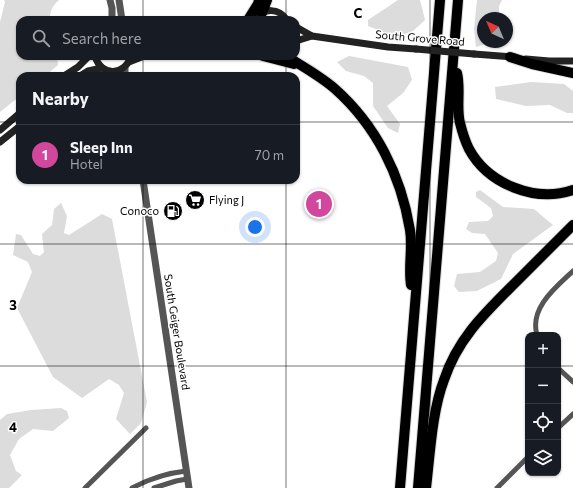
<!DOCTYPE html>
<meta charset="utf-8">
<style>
:root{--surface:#171b24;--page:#20242c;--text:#f1f3f6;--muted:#9ea1a6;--line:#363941;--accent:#858687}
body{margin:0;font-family:Commissioner,sans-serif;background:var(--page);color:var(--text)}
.controls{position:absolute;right:12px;bottom:12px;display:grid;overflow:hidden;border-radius:8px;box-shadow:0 1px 3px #0004}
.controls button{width:36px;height:36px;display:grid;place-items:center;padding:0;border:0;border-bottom:1px solid var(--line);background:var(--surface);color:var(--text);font:20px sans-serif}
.compass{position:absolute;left:477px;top:12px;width:36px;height:36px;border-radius:50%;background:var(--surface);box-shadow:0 1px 3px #0004;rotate:316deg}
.you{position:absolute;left:255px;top:227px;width:14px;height:14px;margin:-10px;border:3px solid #fff;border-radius:50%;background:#1a73e8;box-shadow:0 0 0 6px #1a73e833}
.badge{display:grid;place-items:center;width:26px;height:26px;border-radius:50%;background:var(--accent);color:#fff;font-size:13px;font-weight:700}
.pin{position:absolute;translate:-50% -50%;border:2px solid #fff;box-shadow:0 1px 4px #0006}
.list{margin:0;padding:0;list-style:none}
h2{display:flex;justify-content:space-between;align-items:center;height:52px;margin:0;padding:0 16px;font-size:17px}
h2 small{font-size:13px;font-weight:400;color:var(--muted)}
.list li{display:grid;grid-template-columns:26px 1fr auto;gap:12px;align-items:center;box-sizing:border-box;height:60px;padding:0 16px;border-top:1px solid var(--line)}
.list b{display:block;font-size:15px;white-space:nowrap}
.list p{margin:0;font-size:13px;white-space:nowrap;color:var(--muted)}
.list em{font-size:13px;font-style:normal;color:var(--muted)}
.icon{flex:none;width:22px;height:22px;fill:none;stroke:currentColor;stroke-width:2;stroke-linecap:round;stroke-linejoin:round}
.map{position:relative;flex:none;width:573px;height:488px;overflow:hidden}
.search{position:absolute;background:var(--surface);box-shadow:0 1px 3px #0004;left:16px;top:16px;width:284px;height:44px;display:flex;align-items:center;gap:10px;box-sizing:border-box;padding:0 14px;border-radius:12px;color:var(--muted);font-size:15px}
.panel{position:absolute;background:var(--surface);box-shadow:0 1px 3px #0004;left:16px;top:72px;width:284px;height:112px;border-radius:12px}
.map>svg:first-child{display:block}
.green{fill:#dcdcdc}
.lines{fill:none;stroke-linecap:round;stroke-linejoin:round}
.motorway-casing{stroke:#dbdbdb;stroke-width:12}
.minor{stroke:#555;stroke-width:5}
.tertiary{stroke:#555;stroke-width:7}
.secondary{stroke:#222;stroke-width:7}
.motorway{stroke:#000;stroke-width:10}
.secondary-bridge{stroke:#222;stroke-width:7}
.grid{fill:none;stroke:#000;stroke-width:1;stroke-opacity:0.55}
.labels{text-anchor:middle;stroke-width:3;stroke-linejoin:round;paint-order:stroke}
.street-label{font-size:11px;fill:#000;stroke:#fff}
.poi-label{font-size:11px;fill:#000;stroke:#fff;text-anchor:start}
.grid-label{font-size:13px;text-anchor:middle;font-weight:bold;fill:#000;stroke:#fff;stroke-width:3;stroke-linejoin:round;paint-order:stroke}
</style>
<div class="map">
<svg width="573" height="488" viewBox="0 0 573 488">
<rect width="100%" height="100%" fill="#fff"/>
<g class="green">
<path d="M4 0H59C53 5 49 12 50 20H20V56H57L58 65 45 76H20V96L0 112V22L5 2Z"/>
<path d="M398 0H420L425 20 413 31 397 37 368 26V20Z"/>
<path d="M477 0H502L499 6V18H483V42H493L476 47 474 29Z"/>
<path d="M349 56 408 67 412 80 403 93 387 106 400 124 398 133 388 128 373 106V83L364 76 346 71 337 62Z"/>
<path d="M531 82 564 84 573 91V113H567L550 105 526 106 496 99 495 87Z"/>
<path d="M480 190 503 207 534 209 553 225 513 254 501 279 477 291 459 292 454 286 457 274 480 272 496 261 498 253 485 234 472 233 466 229 469 222 488 221 493 216 491 208 476 197V192Z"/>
<path d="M61 203 67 216 64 233 69 235 102 214 112 219 147 402 141 423 130 434 116 419 124 393 119 385 109 379 82 398 53 377 17 308 32 272 28 262 13 255 16 234 21 235 33 254 40 256 44 252 42 234 52 225 54 209Z"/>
<path d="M61 408 67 411 69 418 53 431 33 429 19 439 10 455 16 471 22 475 9 488H0V420L7 414 31 410Z"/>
</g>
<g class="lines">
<defs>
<g id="motorway">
<path d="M262 13 267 0"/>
<path d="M248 20 258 4 259 0"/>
<path d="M263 56 294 64"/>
<path d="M286 56C302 66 320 76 334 88 376 125 401 175 410 230 413 248 408 267 411 285"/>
<path d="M510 57 532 64 573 73"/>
<path d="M457 73C461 89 456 107 460 123 462 131 465 141 469 149 488 184 535 203 573 190"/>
<path d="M400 488 440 0"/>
<path d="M418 488 458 0"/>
<path d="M426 488C430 455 432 411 444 380 458 338 485 313 515 283 534 264 554 244 573 225"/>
</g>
</defs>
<use href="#motorway" class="motorway-casing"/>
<g class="minor">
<path d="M537 335C529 308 556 287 573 271"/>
<path d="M558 368 573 382"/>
<path d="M558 428 573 414"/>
<path d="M85 488 146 428"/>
<path d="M132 488C149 479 167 473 186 471"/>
<path d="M154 488 176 481 187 479"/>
<path d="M497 488 528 457"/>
</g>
<g class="tertiary">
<path d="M110 0 112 8V20"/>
<path d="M119 0 122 20"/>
<path d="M125 76V67"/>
<path d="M143 180 189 488"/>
</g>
<g class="secondary">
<path d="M256 20C263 7 279 8 287 20"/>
<path d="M296 27 312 36 388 47 416 49"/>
<path d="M296 41 312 36"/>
<path d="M474 54 514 57"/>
<path d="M95 56C101 77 125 76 131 56"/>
<path d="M526 59 549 61H573"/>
<path d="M129 62 144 56"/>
<path d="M64 76 78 67 89 56"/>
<path d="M80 76 88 71 102 68"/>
<path d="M0 130 20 113"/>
<path d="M0 142 20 126"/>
</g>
<use href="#motorway" class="motorway"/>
<path class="secondary-bridge" d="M416 49 474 54"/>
</g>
<path class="grid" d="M143 0V20M286 0V20M430 0V488M143 56V76M286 56V76M0 122H20M296 122H573M143 180V488M286 180V488M0 244H573M0 366H528M558 366H573"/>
<defs>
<symbol id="supermarket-disc" viewBox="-11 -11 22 22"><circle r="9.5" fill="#000" stroke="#fff"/><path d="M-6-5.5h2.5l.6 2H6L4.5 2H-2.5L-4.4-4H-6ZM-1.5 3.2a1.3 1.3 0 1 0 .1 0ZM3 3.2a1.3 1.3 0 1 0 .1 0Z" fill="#fff"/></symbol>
<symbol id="fuel-disc" viewBox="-11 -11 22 22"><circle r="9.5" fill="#000" stroke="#fff"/><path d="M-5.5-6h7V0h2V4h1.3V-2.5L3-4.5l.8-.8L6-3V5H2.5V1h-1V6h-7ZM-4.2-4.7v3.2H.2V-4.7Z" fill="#fff"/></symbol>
</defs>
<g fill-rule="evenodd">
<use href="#supermarket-disc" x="184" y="189" width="22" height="22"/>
<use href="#fuel-disc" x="162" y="200" width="22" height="22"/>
</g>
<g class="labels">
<g class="street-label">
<text transform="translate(420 38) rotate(5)" y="4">South Grove Road</text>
<text transform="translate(177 332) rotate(81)" y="4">South Geiger Boulevard</text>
</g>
<g class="poi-label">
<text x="209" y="204">Flying J</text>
<text x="159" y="215" text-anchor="end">Conoco</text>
</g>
</g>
<g class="grid-label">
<text x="358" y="18">C</text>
<text x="13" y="310">3</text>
<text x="13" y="432">4</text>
</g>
</svg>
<div class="controls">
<button>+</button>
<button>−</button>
<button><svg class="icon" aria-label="locate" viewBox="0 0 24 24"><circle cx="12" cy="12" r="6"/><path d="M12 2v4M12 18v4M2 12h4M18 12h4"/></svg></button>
<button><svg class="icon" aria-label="layers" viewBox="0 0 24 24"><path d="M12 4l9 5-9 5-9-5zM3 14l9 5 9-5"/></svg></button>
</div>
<svg class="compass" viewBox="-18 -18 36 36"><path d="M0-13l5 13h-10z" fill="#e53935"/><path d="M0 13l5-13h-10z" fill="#9ea1a6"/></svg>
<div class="you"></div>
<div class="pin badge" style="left:319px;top:204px;background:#d1479c">1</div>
<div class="search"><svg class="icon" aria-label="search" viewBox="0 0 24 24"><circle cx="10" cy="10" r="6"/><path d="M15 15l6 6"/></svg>Search here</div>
<section class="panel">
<h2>Nearby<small></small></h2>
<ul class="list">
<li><span class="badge" style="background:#d1479c">1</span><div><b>Sleep Inn</b><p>Hotel</p></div><em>70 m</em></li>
</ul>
</section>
</div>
